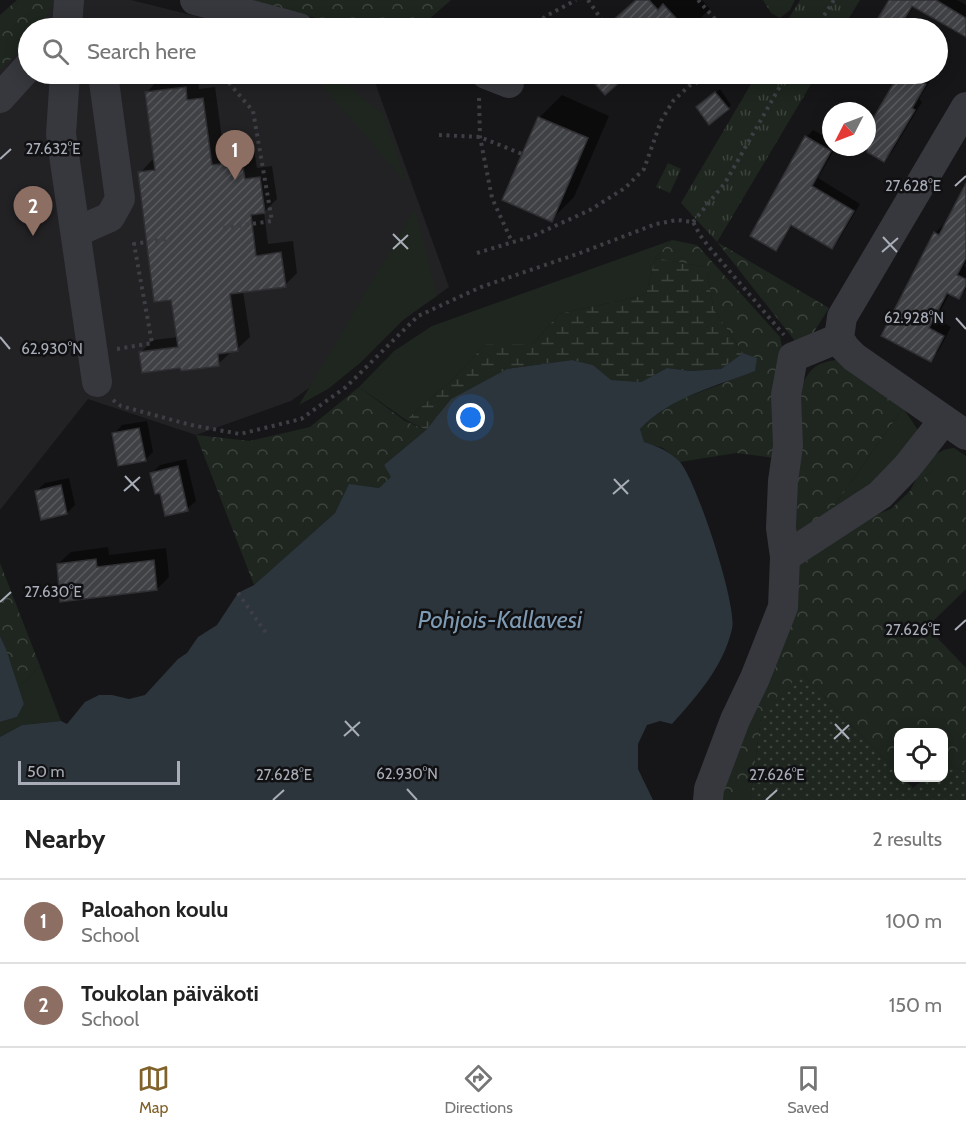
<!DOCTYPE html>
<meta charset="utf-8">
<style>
:root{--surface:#fff;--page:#f6f6f6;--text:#222;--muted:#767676;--line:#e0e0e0;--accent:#80622a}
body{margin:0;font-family:Cabin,sans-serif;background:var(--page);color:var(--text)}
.controls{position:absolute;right:18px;bottom:18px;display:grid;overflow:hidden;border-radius:12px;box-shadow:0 3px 15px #0003}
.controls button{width:54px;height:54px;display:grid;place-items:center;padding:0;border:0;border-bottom:2px solid var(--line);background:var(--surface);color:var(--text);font:30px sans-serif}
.compass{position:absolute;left:822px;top:102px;width:54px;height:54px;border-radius:50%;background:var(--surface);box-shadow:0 3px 15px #0003;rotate:228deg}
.scale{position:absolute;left:18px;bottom:15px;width:162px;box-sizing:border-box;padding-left:6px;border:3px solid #a8adb8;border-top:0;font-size:16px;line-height:21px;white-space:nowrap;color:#a8adb8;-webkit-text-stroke:4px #111113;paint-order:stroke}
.you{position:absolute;left:471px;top:418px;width:21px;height:21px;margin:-15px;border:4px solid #fff;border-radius:50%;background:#1a73e8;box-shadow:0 0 0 9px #1a73e833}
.badge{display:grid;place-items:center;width:39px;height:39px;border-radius:50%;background:var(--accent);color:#fff;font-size:20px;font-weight:700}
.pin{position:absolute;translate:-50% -50px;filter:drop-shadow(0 2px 3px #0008)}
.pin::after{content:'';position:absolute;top:32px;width:21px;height:18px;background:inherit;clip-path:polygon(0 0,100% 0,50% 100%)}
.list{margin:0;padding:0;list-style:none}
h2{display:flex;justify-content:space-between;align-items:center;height:78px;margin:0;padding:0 24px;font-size:26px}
h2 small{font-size:20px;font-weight:400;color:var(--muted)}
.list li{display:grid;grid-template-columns:39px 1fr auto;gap:18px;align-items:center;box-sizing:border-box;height:84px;padding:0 24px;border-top:2px solid var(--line)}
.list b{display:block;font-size:22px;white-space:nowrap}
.list p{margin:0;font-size:20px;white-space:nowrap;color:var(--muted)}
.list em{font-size:20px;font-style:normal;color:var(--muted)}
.icon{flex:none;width:33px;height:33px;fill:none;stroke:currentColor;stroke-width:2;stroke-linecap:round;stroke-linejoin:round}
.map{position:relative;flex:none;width:966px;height:800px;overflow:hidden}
.search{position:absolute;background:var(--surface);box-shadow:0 3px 15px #0003;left:18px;right:18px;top:18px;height:66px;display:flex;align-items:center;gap:15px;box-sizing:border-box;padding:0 21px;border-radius:33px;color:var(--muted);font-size:22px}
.sheet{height:246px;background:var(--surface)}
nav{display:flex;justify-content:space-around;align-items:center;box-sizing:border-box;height:84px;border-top:2px solid var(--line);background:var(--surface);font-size:16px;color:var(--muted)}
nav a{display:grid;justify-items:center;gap:3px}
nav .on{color:var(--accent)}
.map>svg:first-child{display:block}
.built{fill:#222225}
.grass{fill:#1e261f}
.forest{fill:url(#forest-crowns)}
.wetland{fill:url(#wetland-marsh)}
.park{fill:url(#park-tufts)}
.garden{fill:url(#garden-dots)}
.water{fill:#2c353c}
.shadow{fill:#0007}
.building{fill:url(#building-hatch);stroke:#303034;stroke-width:1.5}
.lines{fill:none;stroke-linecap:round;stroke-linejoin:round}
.path{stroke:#3d3f44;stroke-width:4;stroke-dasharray:3 4.5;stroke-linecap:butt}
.minor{stroke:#37383d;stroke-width:30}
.ticks{fill:none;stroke:#a8adb8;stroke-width:2}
.labels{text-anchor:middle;stroke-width:5;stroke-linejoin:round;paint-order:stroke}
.water-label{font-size:24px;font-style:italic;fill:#7f9bb3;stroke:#111113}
.ticks-label{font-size:15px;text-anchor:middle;fill:#a8adb8;stroke:#111113;stroke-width:5;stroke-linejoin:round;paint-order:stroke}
</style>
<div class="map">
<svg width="966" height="800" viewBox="0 0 966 800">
<defs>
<pattern id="forest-crowns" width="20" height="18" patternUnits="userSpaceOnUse" patternTransform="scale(1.5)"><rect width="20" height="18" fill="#1e261f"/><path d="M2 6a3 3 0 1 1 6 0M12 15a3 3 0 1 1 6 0" fill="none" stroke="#3c433d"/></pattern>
<pattern id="wetland-marsh" width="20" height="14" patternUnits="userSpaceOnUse" patternTransform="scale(1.5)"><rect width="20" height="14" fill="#1e261f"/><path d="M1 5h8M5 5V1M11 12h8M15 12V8" fill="none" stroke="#3c433d"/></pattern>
<pattern id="park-tufts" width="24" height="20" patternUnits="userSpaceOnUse" patternTransform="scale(1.5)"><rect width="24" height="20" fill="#1e261f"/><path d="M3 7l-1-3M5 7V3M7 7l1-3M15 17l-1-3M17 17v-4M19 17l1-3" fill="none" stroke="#3c433d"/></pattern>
<pattern id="garden-dots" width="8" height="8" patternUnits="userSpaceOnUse" patternTransform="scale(1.5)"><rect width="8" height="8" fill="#1e261f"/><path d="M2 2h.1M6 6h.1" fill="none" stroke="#3c433d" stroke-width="1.8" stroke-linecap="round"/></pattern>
<pattern id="building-hatch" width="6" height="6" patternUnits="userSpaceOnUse" patternTransform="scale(1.5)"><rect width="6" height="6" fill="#404145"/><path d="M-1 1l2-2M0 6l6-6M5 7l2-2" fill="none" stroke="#595a5e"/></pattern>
</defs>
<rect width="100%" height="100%" fill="#161618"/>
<path class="built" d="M40 0H131L244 28H28V74H372L449 287 291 401 196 435 88 399 0 510V36Z"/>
<g class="grass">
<path d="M312 74H333L383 114 407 184Z"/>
<path d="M415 209 437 296 406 317 360 363 328 389 299 405Z"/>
<path d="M672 240 655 258 646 295 559 314 533 344H486L452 380 406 420 359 387 394 351 432 326Z"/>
<path d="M903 408 918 430V438L861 495 830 512Z"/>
<path d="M954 448 966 456V469H933L910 491C921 471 929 450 954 448Z"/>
<path d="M40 666 61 721 22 725 0 737V722L17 717 24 704 18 688Z"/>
</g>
<g class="forest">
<path d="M17 0H54L41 28H28V42L0 70V15Z"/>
<path d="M242 0H451L419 28H357Z"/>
<path d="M672 240 697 245 780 337 785 359 775 458 736 453 680 462 663 448 643 442 640 429 652 418 679 400 724 383 757 358 743 353 714 310 706 267 655 258Z"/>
<path d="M717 242 829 308 812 335 795 341Z"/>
<path d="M837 360 903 408 830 512 796 536 799 390C810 370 813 363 837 360Z"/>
<path d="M359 387 405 421 426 430 384 465 392 477 379 488 349 485 335 513 254 585 196 435 250 441 310 427Z"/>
<path d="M933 469H966V589L927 627 966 668V772L944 763V732H898V773L802 674 761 718 750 800H717L794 560 845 526 891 509Z"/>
<path d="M0 563 40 666 18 688 0 636Z"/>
</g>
<path class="wetland" d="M655 258 706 267 714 310 743 353 721 369 690 371 667 368 641 382 610 380 593 365 572 360 507 369 451 399 426 430 406 420 452 380 486 344H533L559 314 646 295Z"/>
<g class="park">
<path d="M763 0H795L790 10 780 18 771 13Z"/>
<path d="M800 0H860L843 28H783Z"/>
<path d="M757 74H817L717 242 681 203Z"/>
<path d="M668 163 681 169 670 193 656 187Z"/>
</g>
<path class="garden" d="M802 674 898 773V778H903L913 788 925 778H944V763L966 772V800H750L761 718 780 693Z"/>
<g class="water">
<path d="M743 353 757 358 755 371C714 387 671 397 640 429L644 442C657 446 669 451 679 461 696 478 738 607 732 629 723 667 698 695 672 724L660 721 647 725 638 744V769L653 800H0V737L22 725 61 721 67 724 85 702 99 695H112L129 699 145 695 178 659 187 653 198 637 217 625 238 593 254 585 335 513 349 484 379 488 391 477 384 465 426 430 451 399 507 369 572 360 593 365 611 380 641 382 667 368 690 371 721 369Z"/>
<path d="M0 636 6 649 24 704 17 717 0 722Z"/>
</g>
<g class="shadow">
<path d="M635 0H702L710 9 690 28H603Z"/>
<path d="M891 0H957L966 5V28L914 5 901 28H874Z"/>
<path d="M588 74H627L606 93Z"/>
<path d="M898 74H929L933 76 919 99 922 102 892 152 884 160 862 147H867V132L900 75Z"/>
<path d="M198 75 199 89 215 87 224 153 254 149 257 168 272 166 277 199 264 212 268 244 293 241 297 273 285 285 243 291 250 337 237 349 231 352 218 364 182 366 141 352 153 340 178 337 172 298 140 173 152 160H155L146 93 158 80Z"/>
<path d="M720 89 731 105 728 108 701 104Z"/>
<path d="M562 95 609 116 574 197 551 220 539 118Z"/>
<path d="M813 130 831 140V147H836L818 178 860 204 839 240 832 247 793 224 782 242 775 249 806 137Z"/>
<path d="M966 186V263L964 266 966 267V290L958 298 950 293 936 319 951 327 938 352 930 360 883 335 935 233 943 225 945 226Z"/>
<path d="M147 421 153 452 145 460 114 434 122 425Z"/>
<path d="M186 459 196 501 187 509 161 491 152 473 160 465Z"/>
<path d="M69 478 75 505 67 513 36 491 45 483Z"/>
<path d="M108 547 109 555 166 548 169 577 157 589 58 564 71 552Z"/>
</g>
<g class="building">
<path d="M636 0H649L658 10 663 4 685 28H604Z"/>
<path d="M889 0H936L966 18V37L912 6 899 28H872Z"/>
<path d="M586 74H629L605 95Z"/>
<path d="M899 74H909L926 84 912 108 915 110 884 162 867 152V129Z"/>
<path d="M186 87 187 100 203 98 212 165 242 161 245 179 260 177 265 213 251 215 256 256 281 252 286 287 230 294 238 351 218 354 219 366 181 371 180 368 142 373 139 352 178 347 171 300 154 302 148 254 138 172 155 170 145 92Z"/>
<path d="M715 92 729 109 709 125 696 107Z"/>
<path d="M538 117 588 138 552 222 502 200Z"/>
<path d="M805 136 831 151 812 186 854 211 832 249 791 225 776 251 750 236Z"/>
<path d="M966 183V258L957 275 966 279V285L959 299 947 293 929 328 944 336 931 362 881 336 934 232 939 235Z"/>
<path d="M139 428 146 461 118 466 112 433Z"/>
<path d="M178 466 188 511 165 516 160 493 155 494 150 473Z"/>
<path d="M61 485 67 514 41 520 35 491Z"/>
<path d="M96 559 97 567 154 560 157 590 60 602 57 564Z"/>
</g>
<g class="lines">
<g class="path">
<path d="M588 0 606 26"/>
<path d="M698 0 715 19 717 28"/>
<path d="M531 28 546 16 576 0"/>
<path d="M816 28 834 0"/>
<path d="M200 74 229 83 253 111 272 221 223 228"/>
<path d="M128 77 183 74"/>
<path d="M479 98 480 137 492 198 512 242"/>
<path d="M439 135 480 137 522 154"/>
<path d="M693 222 725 183 787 74"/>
<path d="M477 253 533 236 590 210 625 188 644 169 661 121 673 101 689 86 705 79 713 74"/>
<path d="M117 349 152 343 134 244 166 239"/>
<path d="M113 400 121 406 191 425 240 434 301 419 346 387 418 316 481 287 580 253 656 224 677 220 693 222 700 235 709 247 784 335"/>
<path d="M238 593 266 633"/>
</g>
<g class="minor">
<path d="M195 0 299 28"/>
<path d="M67 28 69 0"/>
<path d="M65 74 61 134 97 382"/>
<path d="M486 74 509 83"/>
<path d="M0 98 28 67"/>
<path d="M966 107 842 317 839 338 845 348 854 357 966 435"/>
<path d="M76 232 110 217 120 199 103 74"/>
<path d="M785 557 880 495 907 467 944 420"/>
<path d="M708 800 709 789 735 720 755 678 783 607 785 557 781 528 783 481 788 446 786 395 793 357 839 338"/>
</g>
</g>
<path class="ticks" d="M0 159 11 149M955 186 966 176M393 234 408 249M883 237 897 252M393 249 408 235M882 252 898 238M956 318 966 329M0 337 10 349M125 476 139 491M614 479 628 494M124 491 140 477M613 494 629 480M0 602 11 592M955 630 966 620M345 721 359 736M835 724 849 739M344 736 360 722M834 739 849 725M407 789 417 800M273 800 284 790M766 800 777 790"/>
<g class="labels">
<g class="water-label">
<text x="500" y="628">Pohjois-Kallavesi</text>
</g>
</g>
<g class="ticks-label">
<text x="53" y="154">27.632°E</text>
<text x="913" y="191">27.628°E</text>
<text x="914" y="323">62.928°N</text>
<text x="52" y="354">62.930°N</text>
<text x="53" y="597">27.630°E</text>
<text x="913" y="635">27.626°E</text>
<text x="407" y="779">62.930°N</text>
<text x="284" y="780">27.628°E</text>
<text x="777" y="780">27.626°E</text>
</g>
</svg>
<div class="controls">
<button><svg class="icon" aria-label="locate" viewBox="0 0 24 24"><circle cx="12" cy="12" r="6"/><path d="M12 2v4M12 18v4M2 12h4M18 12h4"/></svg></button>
</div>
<svg class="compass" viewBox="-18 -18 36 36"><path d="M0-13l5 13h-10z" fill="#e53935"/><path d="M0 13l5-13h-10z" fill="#767676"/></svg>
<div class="scale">50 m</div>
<div class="you"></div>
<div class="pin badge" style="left:235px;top:180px;background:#8d6e63">1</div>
<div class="pin badge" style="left:33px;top:236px;background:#8d6e63">2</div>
<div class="search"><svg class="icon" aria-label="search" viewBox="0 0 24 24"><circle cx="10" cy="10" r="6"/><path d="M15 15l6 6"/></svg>Search here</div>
</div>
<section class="sheet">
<h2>Nearby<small>2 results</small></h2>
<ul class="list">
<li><span class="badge" style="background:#8d6e63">1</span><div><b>Paloahon koulu</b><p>School</p></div><em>100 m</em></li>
<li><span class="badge" style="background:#8d6e63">2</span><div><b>Toukolan päiväkoti</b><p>School</p></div><em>150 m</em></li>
</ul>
</section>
<nav>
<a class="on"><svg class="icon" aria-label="map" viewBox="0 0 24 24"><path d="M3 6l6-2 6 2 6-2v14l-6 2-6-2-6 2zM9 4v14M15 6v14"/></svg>Map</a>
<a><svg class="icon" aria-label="directions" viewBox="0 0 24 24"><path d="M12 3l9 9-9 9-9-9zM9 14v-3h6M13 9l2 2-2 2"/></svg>Directions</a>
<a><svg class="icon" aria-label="saved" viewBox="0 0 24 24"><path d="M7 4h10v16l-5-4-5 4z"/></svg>Saved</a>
</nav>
